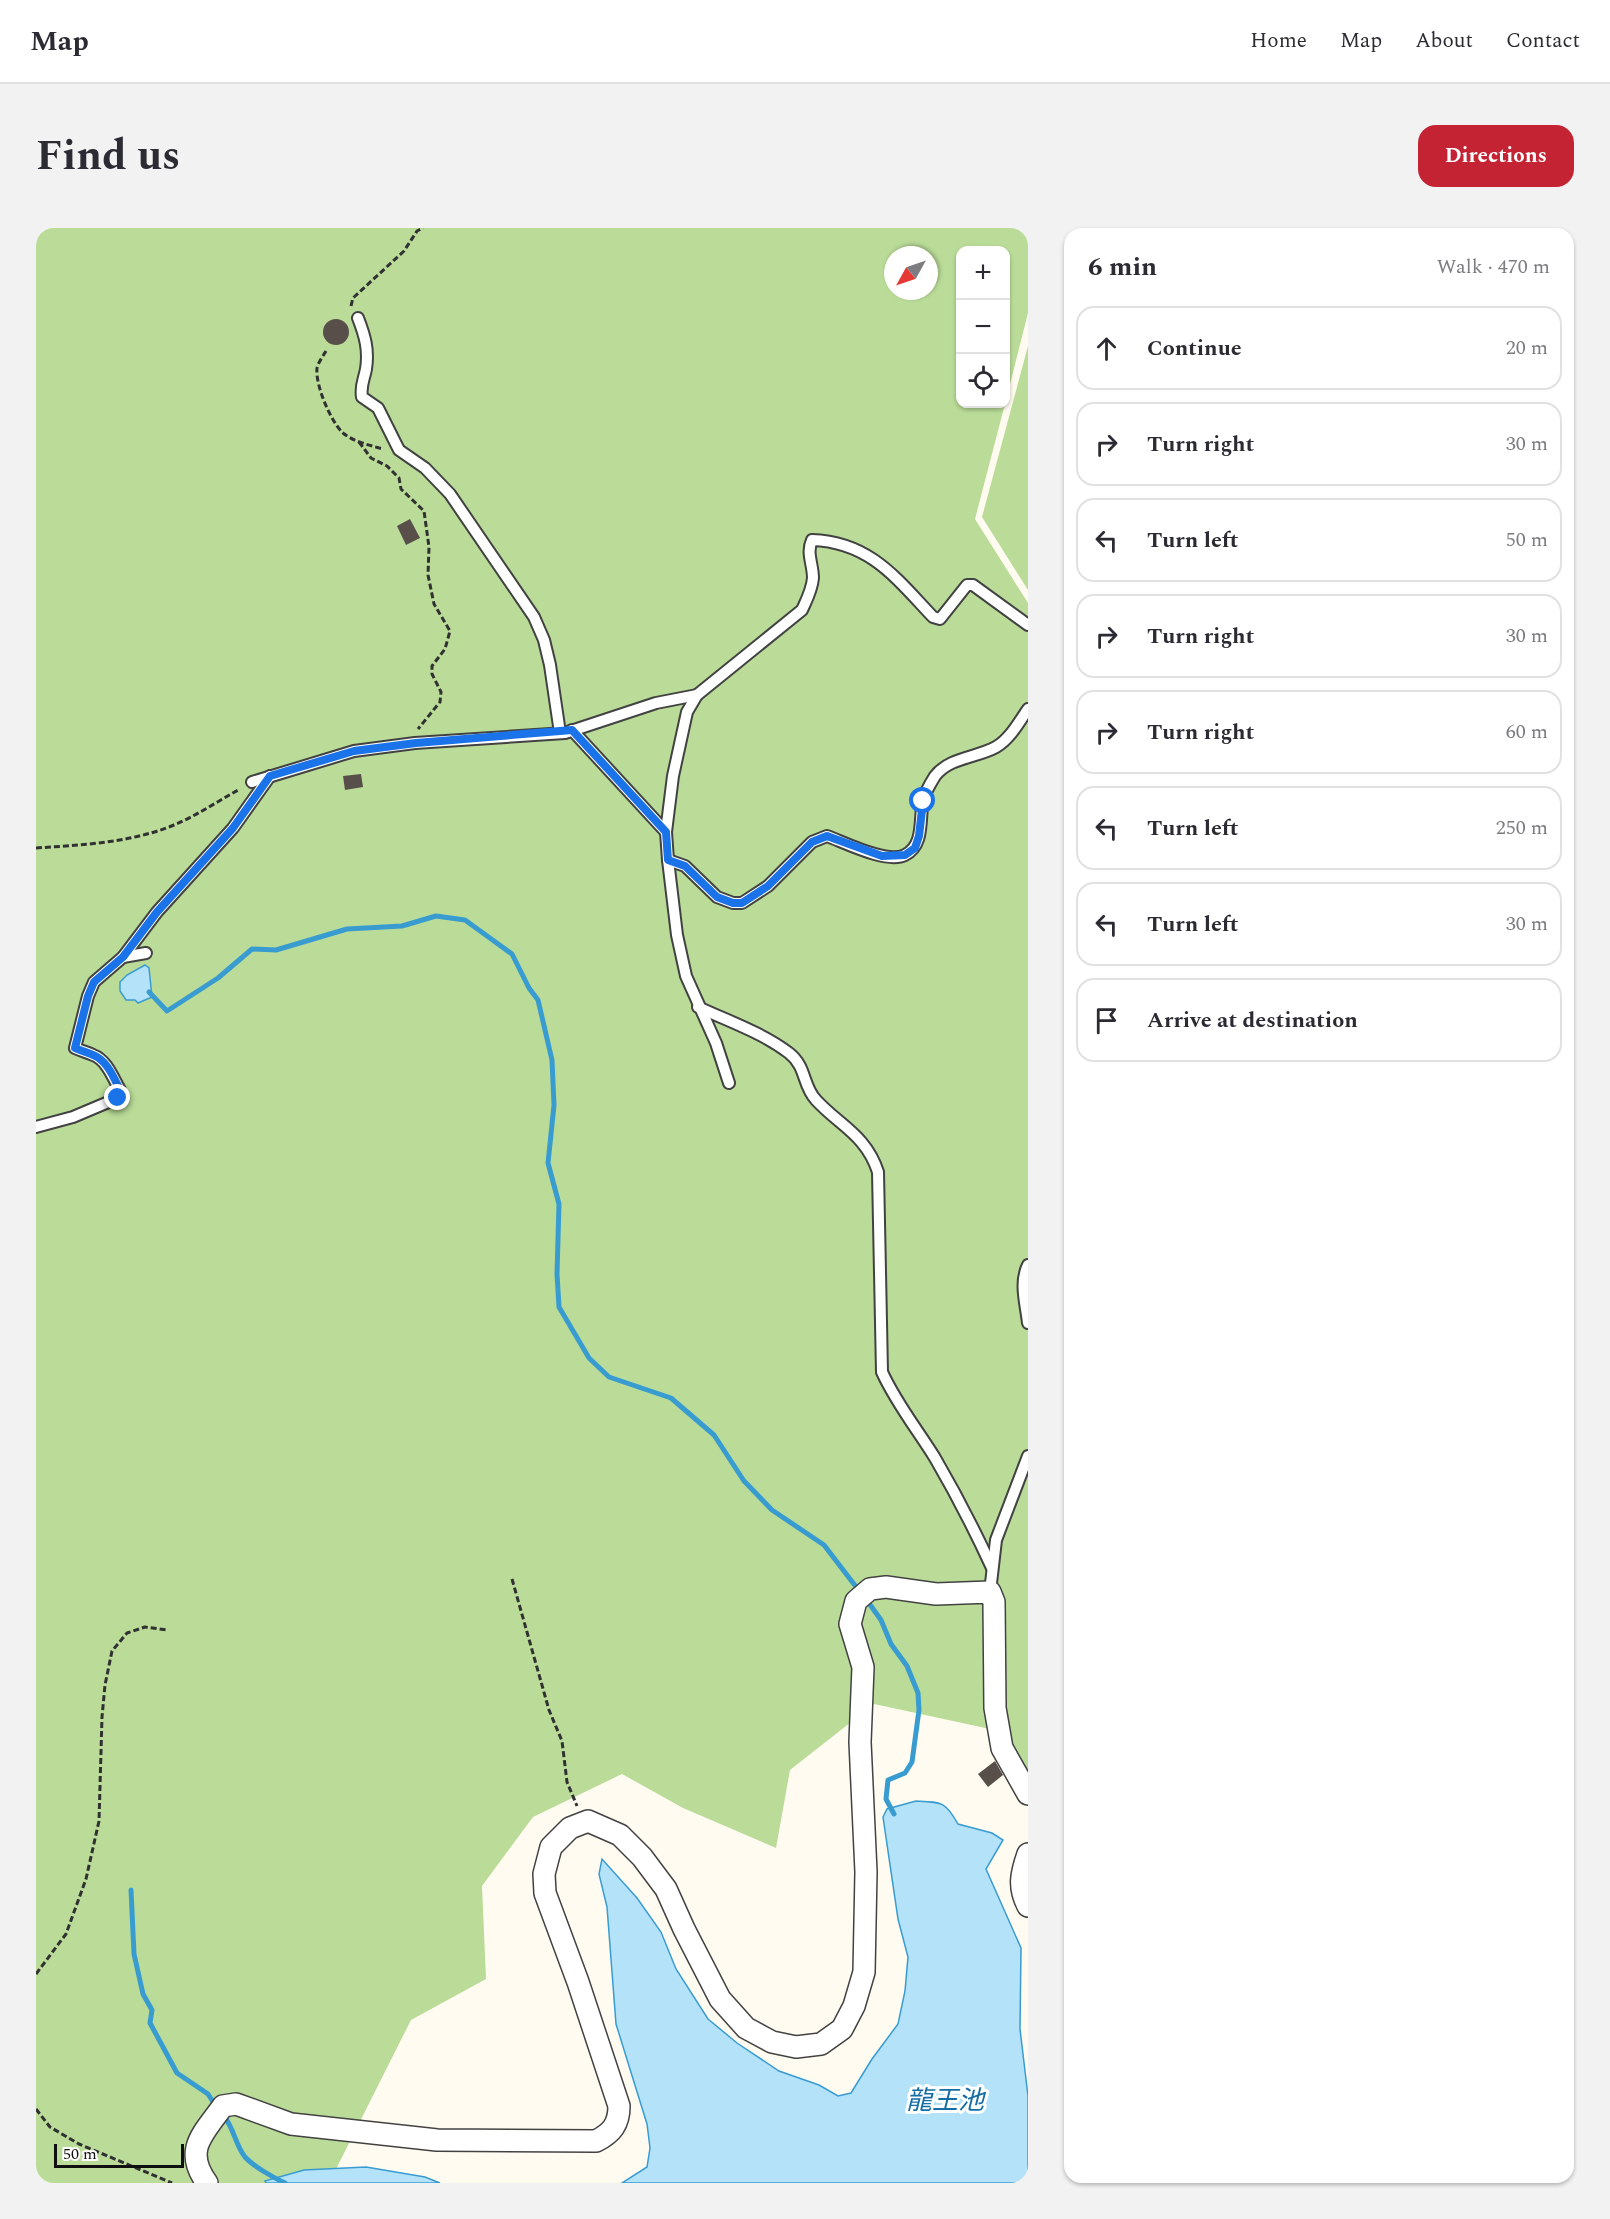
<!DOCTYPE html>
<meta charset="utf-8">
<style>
:root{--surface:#fff;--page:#f2f2f3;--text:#2b2b33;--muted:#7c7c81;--line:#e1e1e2;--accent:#c32333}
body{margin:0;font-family:Spectral,"Noto Sans JP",serif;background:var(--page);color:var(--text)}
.controls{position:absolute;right:18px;top:18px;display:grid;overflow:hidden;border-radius:12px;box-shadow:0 2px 4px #0004}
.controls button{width:54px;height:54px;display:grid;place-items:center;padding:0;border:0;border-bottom:2px solid var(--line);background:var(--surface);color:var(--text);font:30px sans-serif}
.compass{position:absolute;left:848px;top:18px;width:54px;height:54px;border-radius:50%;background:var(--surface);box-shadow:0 2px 4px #0004;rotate:230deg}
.scale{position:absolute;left:18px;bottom:15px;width:130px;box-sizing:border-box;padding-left:6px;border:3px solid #0f0f0f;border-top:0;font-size:16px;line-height:21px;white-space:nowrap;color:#0f0f0f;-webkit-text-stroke:4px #fff;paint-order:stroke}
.stop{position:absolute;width:18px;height:18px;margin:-14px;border:4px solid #1a73e8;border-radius:50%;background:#fff}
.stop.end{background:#1a73e8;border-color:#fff;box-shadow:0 2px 6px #0008}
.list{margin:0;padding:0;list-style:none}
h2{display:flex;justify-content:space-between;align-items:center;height:78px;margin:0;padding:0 24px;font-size:26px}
h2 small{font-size:20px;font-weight:400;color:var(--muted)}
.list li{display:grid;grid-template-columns:39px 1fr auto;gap:18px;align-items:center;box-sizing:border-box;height:84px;margin:0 12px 12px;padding:0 12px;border:2px solid var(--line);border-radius:18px}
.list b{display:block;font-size:22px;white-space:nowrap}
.list em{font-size:20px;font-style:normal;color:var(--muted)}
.icon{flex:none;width:33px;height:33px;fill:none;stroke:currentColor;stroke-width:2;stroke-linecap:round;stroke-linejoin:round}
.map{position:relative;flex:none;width:992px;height:1955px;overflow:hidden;border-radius:18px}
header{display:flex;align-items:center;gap:36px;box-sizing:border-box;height:84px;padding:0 30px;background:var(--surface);border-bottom:2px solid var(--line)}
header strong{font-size:28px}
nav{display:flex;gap:33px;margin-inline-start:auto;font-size:21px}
.intro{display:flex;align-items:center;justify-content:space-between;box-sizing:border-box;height:144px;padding:0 36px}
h1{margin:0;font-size:42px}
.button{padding:15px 27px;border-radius:18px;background:var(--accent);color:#fff;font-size:21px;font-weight:700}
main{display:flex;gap:36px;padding:0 36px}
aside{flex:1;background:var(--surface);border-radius:18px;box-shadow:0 2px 4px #0004}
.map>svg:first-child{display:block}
.forest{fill:#badc98;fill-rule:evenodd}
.water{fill:#b4e2f8;stroke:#399cd1;stroke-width:1.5}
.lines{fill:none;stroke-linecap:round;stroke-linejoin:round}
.stream{stroke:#399cd1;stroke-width:5}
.building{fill:#584f4b}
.service-casing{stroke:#424242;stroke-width:14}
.minor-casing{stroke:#424242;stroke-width:24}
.path{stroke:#313131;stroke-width:3;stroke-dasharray:6 3;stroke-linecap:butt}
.service{stroke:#fff;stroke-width:10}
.minor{stroke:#fff;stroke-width:21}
.route{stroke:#1a73e8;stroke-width:8}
.labels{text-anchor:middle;stroke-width:6;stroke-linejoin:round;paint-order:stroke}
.water-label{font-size:26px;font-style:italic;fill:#146da5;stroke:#fff}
</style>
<header>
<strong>Map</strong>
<nav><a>Home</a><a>Map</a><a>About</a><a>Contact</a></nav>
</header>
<div class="intro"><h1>Find us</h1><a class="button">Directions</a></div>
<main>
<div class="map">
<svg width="992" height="1955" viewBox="0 0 992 1955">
<rect width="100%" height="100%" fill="#fffbf1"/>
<g class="forest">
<path d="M0 0H992V85L970 172 969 22H924V176H969L939 291 992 375V1548L954 1501 838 1476 754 1542 740 1620 647 1580 586 1546 497 1589 446 1658 450 1751 375 1792 293 1955H0ZM857 27H893V63H857Z"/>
<path d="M992 118V362L946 289Z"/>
</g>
<g class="water">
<path d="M109 737 113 740 116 769 102 775 99 772H90L84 763V754L91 747Z"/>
<path d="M880 1573C905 1574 909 1573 922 1596L956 1605 967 1612 950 1641 985 1720 984 1801 992 1868V1955H586L611 1939 614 1920 611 1896 580 1796 571 1679 563 1646 566 1631 601 1670 625 1704 640 1741 672 1791 701 1815 743 1843 783 1857 802 1868 815 1865 836 1831 862 1796 869 1763 872 1729 862 1691 847 1589 851 1581Z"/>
<path d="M330 1939 389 1949 404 1955H230L229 1953 268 1942Z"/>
</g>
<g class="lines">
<g class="stream">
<path d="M113 764 131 783 182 750 216 721 240 722 311 701 366 698 400 688 429 692 476 726 493 760 502 772 516 832 518 877 512 935 523 976 521 1046 523 1079 553 1130 573 1149 635 1170 678 1207 708 1253 736 1282 788 1317 824 1364"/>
<path d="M830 1371 845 1392 855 1416 871 1438 882 1465 883 1482 876 1534 869 1545 852 1552 850 1571 858 1586"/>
<path d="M95 1662 98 1726 107 1766 116 1782 114 1795 141 1845 172 1866 181 1880"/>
<path d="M187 1887C198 1899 199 1917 209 1929 217 1938 238 1950 249 1955"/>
</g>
</g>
<g class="building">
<circle cx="300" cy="104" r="13"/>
<path d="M374 291 384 310 370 317 361 298Z"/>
<path d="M325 546 327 559 309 562 307 548Z"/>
<path d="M959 1533 967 1547 952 1559 942 1546Z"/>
</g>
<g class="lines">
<defs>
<g id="service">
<path d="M322 90C329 108 333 122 330 141 328 152 324 158 326 169L342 180 363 222 389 240 414 266 498 389 508 412 514 437 524 505"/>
<path d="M536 502 630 604"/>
<path d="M216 554 318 523 379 515 529 505 620 475 661 467"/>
<path d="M632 632 649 638 681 669 697 675H706L732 658 776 614 791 608C810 615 851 636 869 627 889 617 883 590 887 573 889 564 894 556 899 548 914 529 940 530 960 519 974 511 983 494 992 481"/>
<path d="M87 729 110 725"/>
<path d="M662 779C692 793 727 805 753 825 771 839 766 857 780 872 804 898 830 907 842 944L846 1144C860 1175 881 1201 899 1230 920 1266 939 1303 956 1340"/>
<path d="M693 855 680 815 650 748 641 707 632 632 630 604 637 548 651 484 661 467 766 382C771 371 776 362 777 350 777 336 770 325 776 312 834 314 860 350 897 389L904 391 931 357H937L992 397"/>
<path d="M0 899 37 889 82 870 84 862C77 850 71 832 57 827 51 824 45 823 39 820L52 768 58 754 87 729 121 684 197 600 234 548"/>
<path d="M992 1037C983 1055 990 1076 992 1095"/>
<path d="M954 1364 960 1312 992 1228"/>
</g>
<g id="minor">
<path d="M992 1626C985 1646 982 1659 992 1678"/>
<path d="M171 1955C147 1922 167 1906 187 1878L200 1876 255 1896 401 1912 560 1913C576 1905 583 1896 583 1878L542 1754 509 1665 508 1646 515 1619 534 1600 552 1593 584 1607 606 1629 630 1661 648 1701 684 1771 710 1800 736 1814 760 1819 785 1816 806 1801 818 1778 828 1744 830 1644 824 1514 827 1439 814 1396 820 1373 834 1361 850 1359 900 1366 954 1364 958 1374 959 1480 966 1520 992 1566"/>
</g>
</defs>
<use href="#service" class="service-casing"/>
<use href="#minor" class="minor-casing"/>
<g class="path">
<path d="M315 78 317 70 368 23 381 3 387 0"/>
<path d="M290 123C287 128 282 135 281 140 279 157 295 194 307 205 318 214 333 217 347 221"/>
<path d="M323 214 335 230 351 238 363 250 365 261 388 283 393 319 392 347 398 376 414 403 409 421 396 438V446L405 464 404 474 382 501"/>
<path d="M0 620C46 617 94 615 138 597 160 588 182 573 204 561"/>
<path d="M476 1351 513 1482 526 1513 531 1554 541 1578"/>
<path d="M0 1746 30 1706 50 1651 63 1593 66 1489 69 1457 76 1423 91 1405 109 1399 131 1402"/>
<path d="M0 1881 14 1899 43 1916 136 1955"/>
</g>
<use href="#service" class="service"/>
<use href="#minor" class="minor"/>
</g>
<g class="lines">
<path class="route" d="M82 870 84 862C78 850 71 832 57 827 51 824 45 823 39 820L52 768 58 754 87 729 121 684 197 600 234 548 318 523 380 515 536 502 630 604 632 632 649 638 681 669 697 675H706L732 658 776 614 791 608 846 628 869 627 879 620 883 608 887 573"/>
</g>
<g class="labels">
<g class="water-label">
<text x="909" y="1881">龍王池</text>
</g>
</g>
</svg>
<div class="controls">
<button>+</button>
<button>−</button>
<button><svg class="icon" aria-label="locate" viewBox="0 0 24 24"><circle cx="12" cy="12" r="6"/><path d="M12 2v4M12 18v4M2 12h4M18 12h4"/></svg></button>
</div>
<svg class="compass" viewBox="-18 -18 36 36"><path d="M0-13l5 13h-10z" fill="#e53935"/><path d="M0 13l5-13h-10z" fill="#7c7c81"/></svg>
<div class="scale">50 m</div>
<div class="stop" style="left:887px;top:573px"></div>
<div class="stop end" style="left:82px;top:870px"></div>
</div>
<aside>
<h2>6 min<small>Walk · 470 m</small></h2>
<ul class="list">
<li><svg class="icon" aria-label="ahead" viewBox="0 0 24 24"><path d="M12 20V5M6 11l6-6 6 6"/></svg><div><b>Continue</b></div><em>20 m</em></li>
<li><svg class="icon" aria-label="right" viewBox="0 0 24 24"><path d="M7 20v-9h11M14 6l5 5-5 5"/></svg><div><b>Turn right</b></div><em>30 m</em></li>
<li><svg class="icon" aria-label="left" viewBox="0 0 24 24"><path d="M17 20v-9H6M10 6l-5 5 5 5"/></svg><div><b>Turn left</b></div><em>50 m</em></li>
<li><svg class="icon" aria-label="right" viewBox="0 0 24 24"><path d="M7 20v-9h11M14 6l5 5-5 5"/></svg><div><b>Turn right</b></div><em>30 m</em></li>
<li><svg class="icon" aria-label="right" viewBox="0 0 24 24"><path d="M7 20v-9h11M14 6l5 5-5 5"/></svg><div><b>Turn right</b></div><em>60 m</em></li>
<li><svg class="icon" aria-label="left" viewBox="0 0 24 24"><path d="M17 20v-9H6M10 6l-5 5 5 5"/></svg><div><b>Turn left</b></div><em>250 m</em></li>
<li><svg class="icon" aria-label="left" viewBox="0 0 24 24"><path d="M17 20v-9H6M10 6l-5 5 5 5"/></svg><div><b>Turn left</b></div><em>30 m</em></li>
<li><svg class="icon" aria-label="arrive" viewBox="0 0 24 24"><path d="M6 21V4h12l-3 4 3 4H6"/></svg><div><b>Arrive at destination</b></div></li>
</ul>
</aside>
</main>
